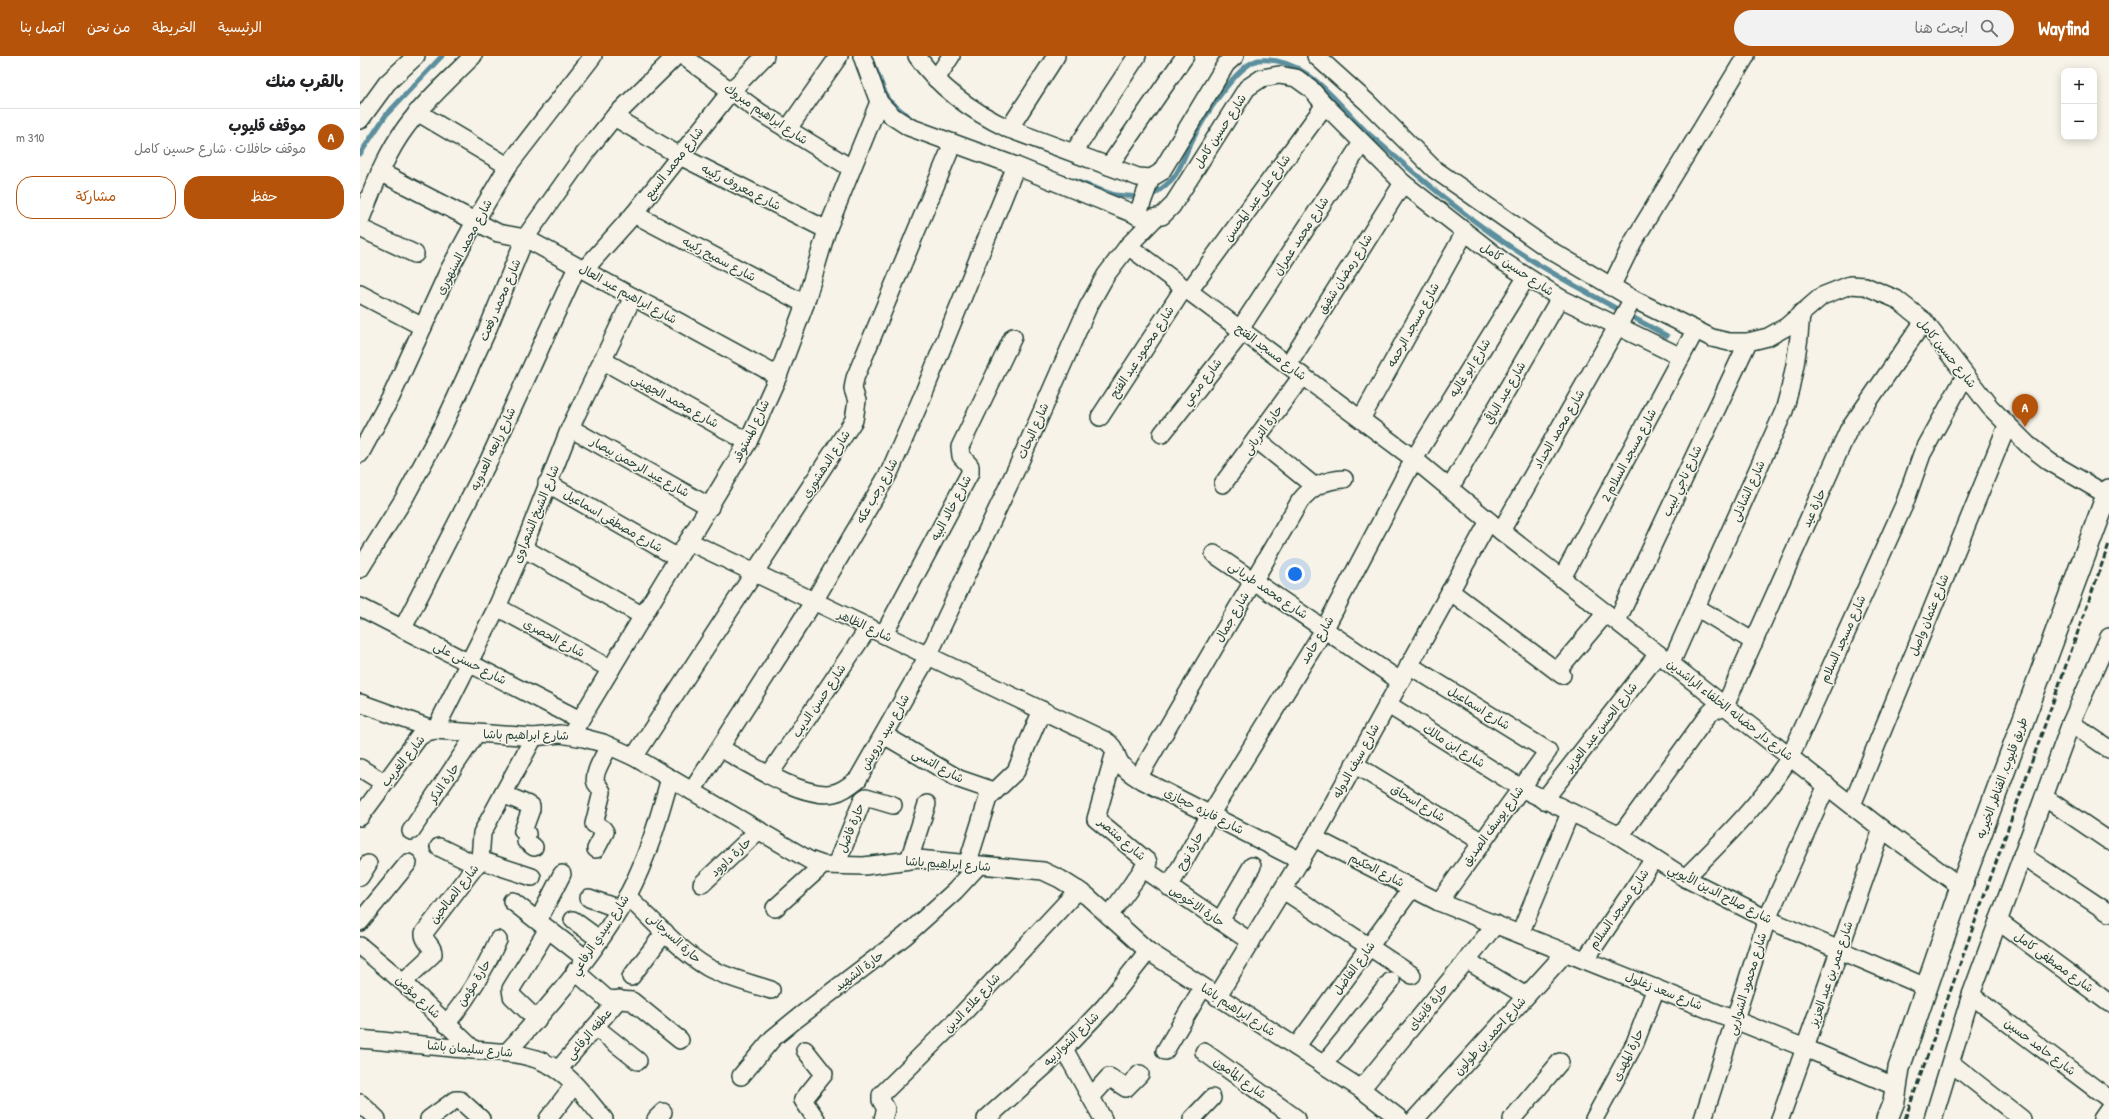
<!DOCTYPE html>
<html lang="ar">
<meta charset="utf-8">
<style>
:root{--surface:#fff;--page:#f2f2f2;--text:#202124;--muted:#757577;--line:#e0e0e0;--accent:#b45309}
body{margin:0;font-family:"Patrick Hand","Playpen Sans Arabic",sans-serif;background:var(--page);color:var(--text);direction:rtl}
.controls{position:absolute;right:12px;top:12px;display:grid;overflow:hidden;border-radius:8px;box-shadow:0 2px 10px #0003}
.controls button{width:36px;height:36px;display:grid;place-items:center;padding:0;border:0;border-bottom:1px solid var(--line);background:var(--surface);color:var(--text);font:20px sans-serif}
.you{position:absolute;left:935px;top:518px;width:14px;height:14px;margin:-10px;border:3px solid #fff;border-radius:50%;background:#1a73e8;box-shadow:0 0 0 6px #1a73e833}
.badge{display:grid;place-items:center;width:26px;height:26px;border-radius:50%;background:var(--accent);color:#fff;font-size:13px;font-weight:700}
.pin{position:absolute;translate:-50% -33px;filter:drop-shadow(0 1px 2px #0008)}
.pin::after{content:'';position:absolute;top:21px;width:14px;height:12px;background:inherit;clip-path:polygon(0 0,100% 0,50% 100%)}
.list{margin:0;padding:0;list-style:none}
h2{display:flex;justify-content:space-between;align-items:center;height:52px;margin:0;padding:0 16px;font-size:17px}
h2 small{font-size:13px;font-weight:400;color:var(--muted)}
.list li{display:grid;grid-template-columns:26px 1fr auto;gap:12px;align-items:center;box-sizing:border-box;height:56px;padding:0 16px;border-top:1px solid var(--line)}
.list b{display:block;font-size:15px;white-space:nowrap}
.list p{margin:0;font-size:13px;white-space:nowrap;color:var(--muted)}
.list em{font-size:13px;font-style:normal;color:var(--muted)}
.actions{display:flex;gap:8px;padding:12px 16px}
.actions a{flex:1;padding:9px 0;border:1px solid var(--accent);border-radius:16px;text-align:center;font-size:14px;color:var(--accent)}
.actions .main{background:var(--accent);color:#fff}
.icon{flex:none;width:22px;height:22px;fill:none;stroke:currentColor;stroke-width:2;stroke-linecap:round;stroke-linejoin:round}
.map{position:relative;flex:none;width:1749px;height:1063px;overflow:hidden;direction:ltr}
header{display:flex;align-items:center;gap:24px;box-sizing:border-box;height:56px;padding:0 20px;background:var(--accent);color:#fff}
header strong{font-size:19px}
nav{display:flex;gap:22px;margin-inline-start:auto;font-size:14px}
.search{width:280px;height:36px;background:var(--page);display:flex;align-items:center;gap:10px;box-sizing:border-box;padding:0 14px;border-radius:22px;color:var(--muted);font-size:15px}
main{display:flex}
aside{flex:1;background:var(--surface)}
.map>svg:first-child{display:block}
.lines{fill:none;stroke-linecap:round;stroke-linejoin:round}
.stream{stroke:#5c8f9e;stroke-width:5}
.minor-casing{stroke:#1f3d34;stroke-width:20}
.major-casing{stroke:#1f3d34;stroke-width:24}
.minor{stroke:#f7f3e8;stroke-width:17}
.major{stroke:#f7f3e8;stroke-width:21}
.rail{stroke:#1f3d34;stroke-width:3;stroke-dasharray:6 3;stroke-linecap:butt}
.labels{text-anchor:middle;stroke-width:3;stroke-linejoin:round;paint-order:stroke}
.street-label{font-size:12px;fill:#1f3d34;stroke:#f7f3e8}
</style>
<header>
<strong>Wayfind</strong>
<div class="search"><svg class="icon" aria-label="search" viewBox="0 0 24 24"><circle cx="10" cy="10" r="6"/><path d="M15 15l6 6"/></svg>ابحث هنا</div>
<nav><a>الرئيسية</a><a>الخريطة</a><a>من نحن</a><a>اتصل بنا</a></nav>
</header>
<main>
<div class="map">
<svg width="1749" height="1063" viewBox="0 0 1749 1063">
<rect width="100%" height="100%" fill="#f7f3e8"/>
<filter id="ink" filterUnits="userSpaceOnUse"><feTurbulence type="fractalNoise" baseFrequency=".025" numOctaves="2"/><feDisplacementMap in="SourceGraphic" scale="8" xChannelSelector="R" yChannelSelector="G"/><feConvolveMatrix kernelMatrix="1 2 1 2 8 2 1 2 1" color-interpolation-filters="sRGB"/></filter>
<g filter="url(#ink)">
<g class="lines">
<g class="stream">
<path d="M516 14 528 44 554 65"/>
<path d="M0 98 26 59 82 0"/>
<path d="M713 124 755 139 781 141"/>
<path d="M790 141C798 135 808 129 814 121 821 112 825 98 831 87 842 65 874 11 898 4 949 0 977 49 1008 77 1062 124 1115 170 1176 207 1218 233 1264 256 1307 280"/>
</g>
<defs>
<g id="minor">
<path d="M323 0 401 57 491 112"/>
<path d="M502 0 519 46 532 60 549 71 656 110 787 163 802 160 812 150 887 32 902 22 919 19 936 22 950 32 965 49 1043 127 1144 206 1200 242 1321 301"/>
<path d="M557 0C580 33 613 56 649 73L778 121 791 122 801 116 866 8 875 0"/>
<path d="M956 0 1007 46 1074 113 1190 194 1273 243 1352 282 1369 286H1388L1408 281 1426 271 1462 240 1490 229 1505 230 1536 243 1564 265 1630 351 1668 389 1690 406 1747 439"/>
<path d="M576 23 591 0"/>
<path d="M57 56 148 110"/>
<path d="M254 61 320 100 467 174"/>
<path d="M0 64 27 27 56 0"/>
<path d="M649 73 696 0"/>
<path d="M427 74 479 0"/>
<path d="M714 96 777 0"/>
<path d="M749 110 825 0"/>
<path d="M20 116 138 177 165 182 418 320"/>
<path d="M274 158 445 248"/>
<path d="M777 160 791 122"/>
<path d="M0 165C13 133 25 99 46 71 65 45 90 23 113 0"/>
<path d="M0 172 55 198"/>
<path d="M768 190 1054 403 1141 475 1522 773 1601 831"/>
<path d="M224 214 274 158 371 35 405 0"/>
<path d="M1251 231 1273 186 1386 0"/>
<path d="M829 235 965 49"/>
<path d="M0 238 63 271"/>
<path d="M880 273 1002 87"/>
<path d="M242 304 388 386"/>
<path d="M928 309 1043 127"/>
<path d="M740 361 824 232"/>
<path d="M1001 363 1105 176"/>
<path d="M210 372 350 451"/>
<path d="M802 378 883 275"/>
<path d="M896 383 954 430"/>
<path d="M0 398 31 341 89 214 115 166 148 110 233 0"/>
<path d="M187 427 318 502"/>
<path d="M863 428 942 320"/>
<path d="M1090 432 1200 242"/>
<path d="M1141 475 1273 243"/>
<path d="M328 485 746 685C755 690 755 698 760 707 765 713 771 718 778 722L941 805"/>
<path d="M163 492 283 560"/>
<path d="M854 498 1040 625"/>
<path d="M0 513 45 441 84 368 126 277 165 182 225 97 254 61 316 0"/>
<path d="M1202 522 1335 275"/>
<path d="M1090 535 1202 619"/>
<path d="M0 551 220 664"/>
<path d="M137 551 251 613"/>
<path d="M1336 551 1394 586"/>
<path d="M1257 565 1388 286"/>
<path d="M43 572 129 404 217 211"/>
<path d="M524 578 610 417V410L601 400 600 391 653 281"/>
<path d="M1311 607 1424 355C1434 322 1439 291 1441 257"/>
<path d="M1049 609 1188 695 1079 846"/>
<path d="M1197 615 1246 557"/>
<path d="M0 647 75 674 174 681 200 678 224 682 243 687 274 701 449 804 463 809 504 810 558 803 683 815 700 823 727 840 788 895 1001 1033 1040 1063"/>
<path d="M1027 648 1161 732 1260 780 1325 822 1407 863 1566 931"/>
<path d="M1711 667 1749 693"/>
<path d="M211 679 388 386 418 320 445 248 467 174 519 46"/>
<path d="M524 679 599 723 634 735"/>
<path d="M360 692C386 706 444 744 474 737 483 735 490 729 498 723L568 600 661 403 728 251 746 219 768 190 795 162"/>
<path d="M274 701 494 364 497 345 493 333 495 322 593 87"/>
<path d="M994 708 1122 786"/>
<path d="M0 712 24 727"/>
<path d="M409 719 509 571"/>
<path d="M778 722 940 445C952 430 965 424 984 423"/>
<path d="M332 735 454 545 530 415 560 346 656 110"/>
<path d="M143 738 171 750V753L163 775 167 778 166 785 174 791"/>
<path d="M1684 741 1749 785"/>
<path d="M1184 744 1298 598"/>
<path d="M1492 749 1647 370"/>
<path d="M0 761 59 681 67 676 75 674 137 551 163 492 210 372 273 241"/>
<path d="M51 775 116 678"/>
<path d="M1260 780 1348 659 1352 655 1365 650 1488 375 1564 265"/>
<path d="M954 782 1079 846 1445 992 1527 1027"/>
<path d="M79 791 116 809"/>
<path d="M236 793 245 776 243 773 234 768 242 736C241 733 238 730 236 727 232 718 245 699 249 690"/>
<path d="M1662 799 1749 857"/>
<path d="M120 804 172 821"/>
<path d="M549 804 567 748"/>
<path d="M476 809 503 743 506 741 533 749"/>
<path d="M607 809 628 742 656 715 682 654"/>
<path d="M784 813 891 886"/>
<path d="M0 821 8 808"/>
<path d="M1325 822C1363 784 1401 747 1430 701L1544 449 1562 398 1605 320"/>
<path d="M342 828 399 774"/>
<path d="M809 831 850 759 965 572 1054 403 1166 222"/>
<path d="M923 834 1052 919"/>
<path d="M267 840C293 864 317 893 347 911 367 922 390 927 411 934"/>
<path d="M229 842 259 853"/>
<path d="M152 845 225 902"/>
<path d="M415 852 463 809"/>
<path d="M749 860 788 806 736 763 755 696"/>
<path d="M213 864 239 883"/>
<path d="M178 865 202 818"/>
<path d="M860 865 892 810"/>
<path d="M1638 865 1749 947"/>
<path d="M0 866 48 807"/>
<path d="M1160 878 1210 757"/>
<path d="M0 890 43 926 114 994"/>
<path d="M1106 904 1166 940"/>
<path d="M1225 904 1294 803"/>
<path d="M215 915 247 943 272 945 320 984"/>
<path d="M271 921 305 876"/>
<path d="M43 926 73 898C74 890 63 886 64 877L120 804 122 777 174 681"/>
<path d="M1611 939 1749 1043"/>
<path d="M857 941 954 782 1129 465"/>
<path d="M177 964 152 940 151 933 188 873"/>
<path d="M86 968C108 942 124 915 138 884"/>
<path d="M235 971 278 1005"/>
<path d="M0 983C35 986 69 990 104 993 137 997 169 994 198 1014 216 1026 230 1047 244 1063"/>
<path d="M936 991 1052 832"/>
<path d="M704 993 743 1063"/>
<path d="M445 994 464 1018 443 1044 456 1063"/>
<path d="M148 995C190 950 238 894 268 839 287 803 299 762 310 722"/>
<path d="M805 995 843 931"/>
<path d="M844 996 937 1063"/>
<path d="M1591 1007 1662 1063"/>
<path d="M963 1009 1031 925"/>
<path d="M198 1014 259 943"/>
<path d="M381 1020 413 982 435 964 545 880 595 835 618 810"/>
<path d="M1001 1033 1136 868"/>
<path d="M731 1041 749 1021 766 1032 780 1018"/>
<path d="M0 1047 17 1063"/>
<path d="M69 1063 95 1044H100L121 1063"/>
<path d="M188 1063 214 1029"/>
<path d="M296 1063 303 1056"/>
<path d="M523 1063 526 1053 521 1044V1039L592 969 718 834"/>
<path d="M626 1063 704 993 745 950 788 895"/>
<path d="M832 1063 852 1042"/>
<path d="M1055 1063 1206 896"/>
<path d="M1152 1063 1200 1006"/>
<path d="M1234 1063 1275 987 1296 932"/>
<path d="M1343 1063 1407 863 1467 729"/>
<path d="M1420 1063 1522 773"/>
<path d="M1573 1063 1611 939 1711 667 1749 581"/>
<path d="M1742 1063 1749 1053"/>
</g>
<path id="major" d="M1527 1063 1534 1045 1539 1012 1601 831 1749 434"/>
</defs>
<use href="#minor" class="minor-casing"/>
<use href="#major" class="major-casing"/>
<use href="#minor" class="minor"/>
<use href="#major" class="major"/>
<path class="rail" d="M1545 1063 1749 488"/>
</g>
</g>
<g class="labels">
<g class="street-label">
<text transform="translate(406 58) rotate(34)" y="4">شارع ابراهيم مبروك</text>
<text transform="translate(860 75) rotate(-57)" y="4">شارع حسين كامل</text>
<text transform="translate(314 107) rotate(-52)" y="4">شارع محمد السبع</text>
<text transform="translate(381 131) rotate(27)" y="4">شارع معروف ركيبه</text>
<text transform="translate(897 142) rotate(-54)" y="4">شارع على عبد المحسن</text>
<text transform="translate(941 180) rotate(-57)" y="4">شارع محمد عمران</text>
<text transform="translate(104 191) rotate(-62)" y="4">شارع محمد السنهورى</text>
<text transform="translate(359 203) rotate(28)" y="4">شارع سميح ركيبه</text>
<text transform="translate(1157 213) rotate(34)" y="4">شارع حسين كامل</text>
<text transform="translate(985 218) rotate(-58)" y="4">شارع رمضان شفيق</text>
<text transform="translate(268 238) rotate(29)" y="4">شارع ابراهيم عبد العال</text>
<text transform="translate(140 244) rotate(-67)" y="4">شارع محمد رفعت</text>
<text transform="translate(1053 269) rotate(-61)" y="4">شارع مسجد الرحمه</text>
<text transform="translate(782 296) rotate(-57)" y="4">شارع محمود عبد الفتح</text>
<text transform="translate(911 296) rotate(37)" y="4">شارع مسجد الفتح</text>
<text transform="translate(1587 297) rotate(51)" y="4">شارع حسين كامل</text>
<text transform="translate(1110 312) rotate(-58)" y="4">شارع ابو غاليه</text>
<text transform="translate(842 326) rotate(-52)" y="4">شارع مرعي</text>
<text transform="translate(1145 337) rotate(-60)" y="4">شارع عبد الباقي</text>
<text transform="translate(315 345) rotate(29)" y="4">شارع محمد الجهينى</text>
<text transform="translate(1199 373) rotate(-60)" y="4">شارع محمد الحداد</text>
<text transform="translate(903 374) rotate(-54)" y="4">حارة التربانى</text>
<text transform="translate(391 375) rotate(-64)" y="4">شارع المستوقد</text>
<text transform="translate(673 375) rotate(-66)" y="4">شارع البحات</text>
<text transform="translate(133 393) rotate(-65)" y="4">شارع رابعه العدويه</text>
<text transform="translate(1269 399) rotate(-62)" y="4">شارع مسجد السلام 2</text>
<text transform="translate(466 408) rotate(-57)" y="4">شارع الدهشورى</text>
<text transform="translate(280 411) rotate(29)" y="4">شارع عبد الرحمن بيصار</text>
<text transform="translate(1322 425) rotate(-65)" y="4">شارع ناجي لبيب</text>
<text transform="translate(517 435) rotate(-61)" y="4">شارع رجب عكه</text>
<text transform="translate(1388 435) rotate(-66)" y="4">شارع الشاذلى</text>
<text transform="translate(591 452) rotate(-62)" y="4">شارع خالد البيه</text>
<text transform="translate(1454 452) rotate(-66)" y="4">حارة عيد</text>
<text transform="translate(176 458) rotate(-68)" y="4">شارع الشيخ الشعراوى</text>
<text transform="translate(253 465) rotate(30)" y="4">شارع مصطفى اسماعيل</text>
<text transform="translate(908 534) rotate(34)" y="4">شارع محمد طربانى</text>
<text transform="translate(1569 559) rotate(-68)" y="4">شارع عثمان واصل</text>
<text transform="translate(872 561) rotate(-60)" y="4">شارع جمال</text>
<text transform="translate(505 570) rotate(25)" y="4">شارع الظاهر</text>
<text transform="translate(194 582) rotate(28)" y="4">شارع الحصرى</text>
<text transform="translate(1483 583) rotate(-66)" y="4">شارع مسجد السلام</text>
<text transform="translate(957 584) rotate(-59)" y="4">شارع حامد</text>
<text transform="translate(110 607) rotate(27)" y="4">شارع حسنى على</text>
<text transform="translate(459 645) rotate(-56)" y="4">شارع حسن الديب</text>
<text transform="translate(1119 652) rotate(32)" y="4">شارع اسماعيل</text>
<text transform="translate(1370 654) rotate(38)" y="4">شارع دار حضانه الخلفاء الراشدين</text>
<text transform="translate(1241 671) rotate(-52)" y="4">شارع الحسن عبد العزيز</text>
<text transform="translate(525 676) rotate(-60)" y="4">شارع سيد درويش</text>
<text transform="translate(166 679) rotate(1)" y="4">شارع ابراهيم باشا</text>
<text transform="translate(1094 690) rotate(32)" y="4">شارع ابن مالك</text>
<text transform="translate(43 705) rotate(-51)" y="4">شارع الغريب</text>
<text transform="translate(996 705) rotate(-61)" y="4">شارع سيف الدوله</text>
<text transform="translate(578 710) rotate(29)" y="4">شارع التسى</text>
<text transform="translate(1642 722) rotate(-70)" y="4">طريق قليوب, القناطر الخيريه</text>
<text transform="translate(84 727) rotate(-56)" y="4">حارة الدكر</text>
<text transform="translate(1058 747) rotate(31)" y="4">شارع اسحاق</text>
<text transform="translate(844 755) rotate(27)" y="4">شارع فايزه حجازى</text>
<text transform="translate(1133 770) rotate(-54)" y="4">شارع يوسف الصديق</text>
<text transform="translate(491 772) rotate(-68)" y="4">حارة فاضل</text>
<text transform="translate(762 783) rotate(41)" y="4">شارع منتصر</text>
<text transform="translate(830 795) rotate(-60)" y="4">حارة نوح</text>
<text transform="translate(371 801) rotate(-43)" y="4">حارة داوود</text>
<text transform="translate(588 808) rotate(4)" y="4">شارع ابراهيم باشا</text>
<text transform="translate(1017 814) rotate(27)" y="4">شارع الحكيم</text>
<text transform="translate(94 838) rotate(-52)" y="4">شارع الصالحين</text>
<text transform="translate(1360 838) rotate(27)" y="4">شارع صلاح الدين الأيوبي</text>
<text transform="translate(837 850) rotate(34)" y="4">حارة الاخوص</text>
<text transform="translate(1259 853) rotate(-55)" y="4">شارع مسجد السلام</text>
<text transform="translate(240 879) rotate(-56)" y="4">شارع سيدي الرفاعي</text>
<text transform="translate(314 882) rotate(42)" y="4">حارة السرجانى</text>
<text transform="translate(1694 906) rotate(36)" y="4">شارع مصطفى كامل</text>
<text transform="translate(994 912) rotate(-54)" y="4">شارع الفاضل</text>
<text transform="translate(499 915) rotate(-37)" y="4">حارة الشهيد</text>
<text transform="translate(1471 918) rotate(-71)" y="4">شارع عمر بن عبد العزيز</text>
<text transform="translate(114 927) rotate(-58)" y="4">حارة مؤمن</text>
<text transform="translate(1387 928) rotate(-73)" y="4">شارع محمود الشواربى</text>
<text transform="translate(1304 935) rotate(22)" y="4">شارع سعد زغلول</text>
<text transform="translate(58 941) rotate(43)" y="4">شارع مؤمن</text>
<text transform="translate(612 947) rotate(-47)" y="4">شارع علاء الدين</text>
<text transform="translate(1068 951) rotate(-51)" y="4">حارة قايتباى</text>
<text transform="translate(878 954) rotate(33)" y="4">شارع ابراهيم باشا</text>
<text transform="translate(229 978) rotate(-49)" y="4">عطفه الرفاعى</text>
<text transform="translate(1130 980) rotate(-48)" y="4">شارع احمد بن طولون</text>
<text transform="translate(711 983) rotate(-44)" y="4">شارع الشواربيه</text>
<text transform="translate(1680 991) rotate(37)" y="4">شارع حامد حسين</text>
<text transform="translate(110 993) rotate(5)" y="4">شارع سليمان باشا</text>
<text transform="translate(1268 999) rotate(-64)" y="4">حارة المهدى</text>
<text transform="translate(880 1022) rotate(36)" y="4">شارع المأمون</text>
</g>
</g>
</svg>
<div class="controls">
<button>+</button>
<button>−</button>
</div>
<div class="you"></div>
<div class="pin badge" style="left:1665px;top:371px">A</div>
</div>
<aside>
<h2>بالقرب منك<small></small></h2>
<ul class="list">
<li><span class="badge">A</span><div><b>موقف قليوب</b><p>موقف حافلات · شارع حسين كامل</p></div><em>310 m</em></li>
</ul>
<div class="actions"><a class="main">حفظ</a><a>مشاركة</a></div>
</aside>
</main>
